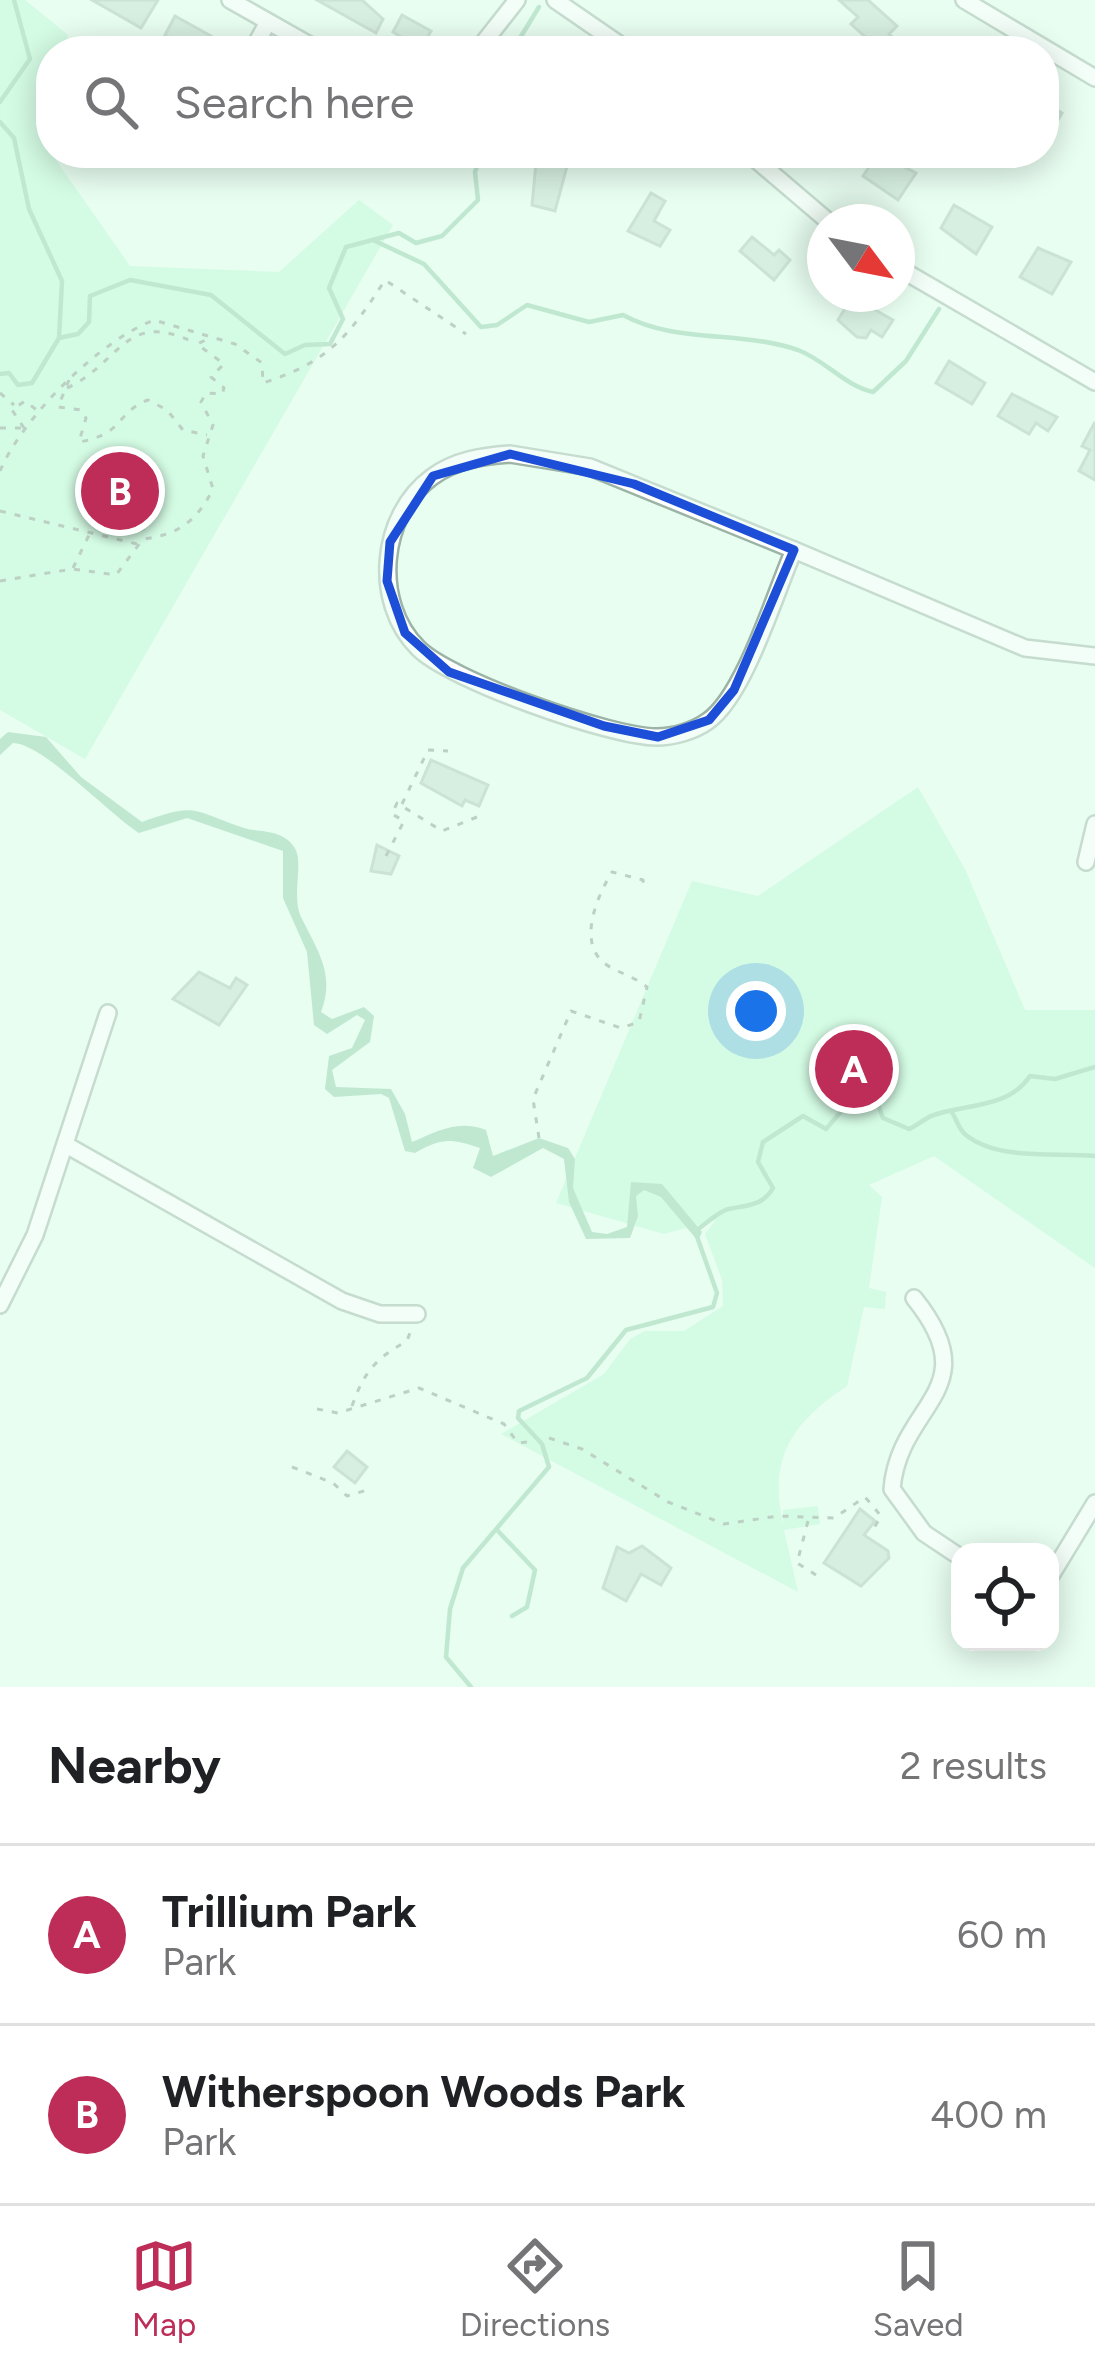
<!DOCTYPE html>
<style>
:root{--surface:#fff;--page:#f2f2f2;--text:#202124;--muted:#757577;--line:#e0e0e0;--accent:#bd2d57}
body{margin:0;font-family:Figtree,sans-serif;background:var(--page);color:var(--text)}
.controls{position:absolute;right:36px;bottom:36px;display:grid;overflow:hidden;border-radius:24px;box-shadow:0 6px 30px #0003}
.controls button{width:108px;height:108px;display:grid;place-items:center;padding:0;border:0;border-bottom:3px solid var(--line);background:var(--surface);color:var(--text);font:60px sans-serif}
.compass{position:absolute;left:807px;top:204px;width:108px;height:108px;border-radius:50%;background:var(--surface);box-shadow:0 6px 30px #0003;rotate:122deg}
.you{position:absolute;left:756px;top:1011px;width:42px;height:42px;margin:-30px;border:9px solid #fff;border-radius:50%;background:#1a73e8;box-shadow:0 0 0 18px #1a73e833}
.badge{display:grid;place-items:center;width:78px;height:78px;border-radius:50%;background:var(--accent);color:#fff;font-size:39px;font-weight:700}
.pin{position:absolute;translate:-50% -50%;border:6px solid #fff;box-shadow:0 3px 12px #0006}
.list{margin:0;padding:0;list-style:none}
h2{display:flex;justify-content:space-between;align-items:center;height:156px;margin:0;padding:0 48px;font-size:51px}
h2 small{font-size:39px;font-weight:400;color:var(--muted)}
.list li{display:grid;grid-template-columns:78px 1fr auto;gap:36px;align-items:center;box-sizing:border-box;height:180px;padding:0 48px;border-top:3px solid var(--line)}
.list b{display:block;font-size:45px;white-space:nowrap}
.list p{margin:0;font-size:39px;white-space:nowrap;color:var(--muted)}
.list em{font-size:39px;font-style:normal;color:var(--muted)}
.icon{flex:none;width:66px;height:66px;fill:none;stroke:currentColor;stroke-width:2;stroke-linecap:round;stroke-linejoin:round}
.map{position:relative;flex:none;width:1095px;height:1687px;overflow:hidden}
.search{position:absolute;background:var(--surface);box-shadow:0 6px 30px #0003;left:36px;right:36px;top:36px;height:132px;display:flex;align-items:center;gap:30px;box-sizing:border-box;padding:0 42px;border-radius:48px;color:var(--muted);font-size:45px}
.sheet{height:516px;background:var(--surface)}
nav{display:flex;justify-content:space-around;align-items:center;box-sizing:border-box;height:168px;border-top:3px solid var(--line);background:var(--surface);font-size:33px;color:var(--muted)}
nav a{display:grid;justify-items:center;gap:6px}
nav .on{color:var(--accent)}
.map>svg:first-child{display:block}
.green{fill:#bdf8d6}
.water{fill:#90cfab}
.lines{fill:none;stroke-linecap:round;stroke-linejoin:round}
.stream{stroke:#90cfab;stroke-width:4.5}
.building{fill:#c2ddcd;stroke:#a9c3b4;stroke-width:3}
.minor-casing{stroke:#9bb4a5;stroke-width:20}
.path{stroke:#88998f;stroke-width:3;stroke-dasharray:6 9;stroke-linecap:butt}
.minor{stroke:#fff;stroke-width:15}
.marked{fill:none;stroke:#1d4ed8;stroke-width:9;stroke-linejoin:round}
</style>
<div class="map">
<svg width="1095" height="1687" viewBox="0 0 1095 1687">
<rect width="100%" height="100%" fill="#e8fef1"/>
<g class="green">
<path d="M0 0H25L68 35 64 51H51V153L130 266 279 272 359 200 393 225 85 759 0 710Z"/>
<path d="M918 787 965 869 1025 1010H1095V1268L934 1156 869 1185 882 1197 869 1288 886 1292 885 1309 864 1307 847 1386C793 1422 768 1456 783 1524V1510L818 1506 820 1524 784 1530 798 1592 501 1434 604 1374 630 1339 645 1331H684L723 1306 722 1280 705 1234 716 1220 664 1234 556 1203 692 881 758 896Z"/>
</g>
<path class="water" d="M8 732 46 737 81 777 142 822C197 802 191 810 244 828 261 833 282 829 294 847 305 862 290 896 302 919 319 953 335 975 321 1012L332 1019 364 1007 374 1016 370 1042 332 1070 336 1087 391 1089 405 1114 412 1142C437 1132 457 1119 486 1130L493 1156 539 1138 568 1148 575 1159 573 1188 592 1232 607 1234 627 1227 631 1182 662 1184 702 1232 698 1241 661 1197 644 1190 636 1196 638 1216 630 1238 586 1239 569 1202 564 1159 543 1148 491 1177 473 1168 480 1148C451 1139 443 1137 415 1153L405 1151 389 1098 381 1094 334 1097 325 1089 329 1056 352 1048 365 1020 357 1015 327 1034 314 1025 307 952 283 898V851L187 818 139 833C108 813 42 743 13 743L0 755V739Z"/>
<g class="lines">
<g class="stream">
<path d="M512 51 539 7"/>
<path d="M0 102 30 59 14 0"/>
<path d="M0 122 14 138 29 209 62 281 59 338"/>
<path d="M375 241 424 264 481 327 497 325 527 305 589 322 623 315C676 344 740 330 798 350 825 360 845 386 873 392L906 361 939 309"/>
<path d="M0 374 9 373 18 385 32 383 59 338 78 334 89 322 90 296 130 280 211 295 285 354 305 345 330 344 343 319 329 288 346 247 399 233 416 243 442 236 478 200 475 172 482 153"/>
<path d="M951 1111C957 1119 958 1129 966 1135 998 1161 1056 1152 1095 1156"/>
<path d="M497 1530 535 1570 527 1607 512 1616"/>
<path d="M471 1687 446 1657 450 1609 463 1568 549 1467 542 1444 518 1418 519 1411 587 1378 626 1330 713 1307 717 1293 695 1231C705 1225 720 1210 729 1209 747 1205 763 1206 773 1188L758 1162 763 1142 803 1116 826 1129 850 1101 866 1096 878 1105 883 1118 909 1129C919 1125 924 1118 934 1115 966 1104 1009 1108 1030 1076L1055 1079 1095 1067"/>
</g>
</g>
<g class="building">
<path d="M92 0H158L141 28Z"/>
<path d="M317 0H362L383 19 376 33Z"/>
<path d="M839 0H868L897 26 889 34 907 51H881L851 24 858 17Z"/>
<path d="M402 15 431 31 424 43 438 51H405L410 42 393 32Z"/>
<path d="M175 16 211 36 203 51H179L182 45 165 35Z"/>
<path d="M1044 102 1062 113 1044 144Z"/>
<path d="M537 153 569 159 555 211 532 205Z"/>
<path d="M878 153 916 173 898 200 863 176Z"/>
<path d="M651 193 665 201 654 221 670 230 660 246 628 231Z"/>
<path d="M954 205 992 227 976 254 941 228Z"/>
<path d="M752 237 774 255 779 250 790 260 774 280 740 251Z"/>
<path d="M1038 248 1071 262 1052 294 1020 277Z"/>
<path d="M852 297 893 320 882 337 871 330 866 338 857 337 838 320Z"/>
<path d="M949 361 985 383 972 404 936 383Z"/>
<path d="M1012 394 1057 417 1048 431 1036 423 1029 434 998 416Z"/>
<path d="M1095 422V480L1079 471 1090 450 1082 446Z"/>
<path d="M431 760 488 785 479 806 465 800 462 806 421 783Z"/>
<path d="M377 845 399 856 391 874 371 871Z"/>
<path d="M199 972 230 988 236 978 247 985 219 1025 173 999Z"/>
<path d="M347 1451 367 1467 355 1483 334 1467Z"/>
<path d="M860 1509 875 1521 864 1535 888 1551 889 1558 861 1586 824 1563Z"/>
<path d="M642 1546 671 1568 661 1585 641 1574 626 1601 603 1588 617 1547 629 1553Z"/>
</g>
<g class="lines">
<defs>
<g id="minor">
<path d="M230 0 320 51"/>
<path d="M555 0 629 51"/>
<path d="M964 0 1095 78"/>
<path d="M252 51 268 22"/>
<path d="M477 51 517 0"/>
<path d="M748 153 829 222"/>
<path d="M897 267 1095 382"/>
<path d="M510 454 590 467 794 550C775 593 745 695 708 721 694 731 674 737 656 737 611 737 449 680 418 648 372 602 380 515 432 477 455 460 482 456 510 454Z"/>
<path d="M794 550 1025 648 1095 656"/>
<path d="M1086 862 1095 824"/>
<path d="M68 1146 342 1301 380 1314H417"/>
<path d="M914 1298C989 1391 899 1403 892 1489L924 1533 960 1557"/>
<path d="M0 1305 35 1235 108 1013"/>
<path d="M1050 1577 1095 1503"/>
</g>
</defs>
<use href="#minor" class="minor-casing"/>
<g class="path">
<path d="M69 380 58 407 81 410 86 418 79 442C125 434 115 413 148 400L167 410 183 430 207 435"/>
<path d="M67 388C120 364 125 308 195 343"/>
<path d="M0 393 14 405"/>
<path d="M0 428H22"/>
<path d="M24 428 12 410 25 401 38 411"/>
<path d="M110 455 135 483 123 492 147 536"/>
<path d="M0 471C23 417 99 341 154 320L235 344 262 363 263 383C329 362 349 336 385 280L466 334"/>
<path d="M0 511 137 544"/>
<path d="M73 568 90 533"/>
<path d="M0 581 72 569 116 575 143 539C178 535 197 521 213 489L203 456 213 425 201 402 206 393 222 394 224 388 211 377 224 364 197 344 210 338"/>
<path d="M402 804 428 750 448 751"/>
<path d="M386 856 404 821 392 814 397 803 442 831 477 817"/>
<path d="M539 1138 533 1099 571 1011 621 1028 639 1022 647 987C634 976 617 973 604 963 577 941 598 895 612 872L643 880 644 891"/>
<path d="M352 1406C364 1372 375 1359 407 1341L412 1327"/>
<path d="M317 1409 338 1413 419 1388 504 1424 518 1443 534 1441"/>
<path d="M549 1438 582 1449 668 1502 724 1524 778 1516 834 1518 865 1497 881 1516 871 1533"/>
<path d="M292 1467 333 1483 347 1496 367 1490"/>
<path d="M808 1521 797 1563 816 1575"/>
</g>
<use href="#minor" class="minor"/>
</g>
<path d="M0 0H1095V1687H0ZM510 454 634 484 794 550 734 690 709 720 658 737 604 726 449 672 405 633 387 581 390 542 433 476Z" fill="#e8fef1" fill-opacity=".55" fill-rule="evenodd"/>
<path class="marked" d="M510 454 634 484 794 550 734 690 709 720 658 737 604 726 449 672 405 633 387 581 390 542 433 476Z"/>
</svg>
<div class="controls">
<button><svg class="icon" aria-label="locate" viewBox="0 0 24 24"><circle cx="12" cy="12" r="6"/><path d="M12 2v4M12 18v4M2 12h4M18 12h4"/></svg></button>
</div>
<svg class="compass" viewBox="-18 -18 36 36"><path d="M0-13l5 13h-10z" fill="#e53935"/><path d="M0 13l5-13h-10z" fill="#757577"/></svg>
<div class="you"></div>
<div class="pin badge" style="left:854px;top:1069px">A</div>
<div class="pin badge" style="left:120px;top:491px">B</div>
<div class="search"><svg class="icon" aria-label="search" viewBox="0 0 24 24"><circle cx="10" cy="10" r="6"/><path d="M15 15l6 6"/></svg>Search here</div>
</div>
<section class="sheet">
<h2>Nearby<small>2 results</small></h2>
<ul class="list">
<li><span class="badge">A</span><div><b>Trillium Park</b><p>Park</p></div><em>60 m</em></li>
<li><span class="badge">B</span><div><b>Witherspoon Woods Park</b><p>Park</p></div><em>400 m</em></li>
</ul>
</section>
<nav>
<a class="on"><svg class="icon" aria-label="map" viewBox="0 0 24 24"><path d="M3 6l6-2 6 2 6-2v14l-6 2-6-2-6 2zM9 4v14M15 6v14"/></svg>Map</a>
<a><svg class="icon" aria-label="directions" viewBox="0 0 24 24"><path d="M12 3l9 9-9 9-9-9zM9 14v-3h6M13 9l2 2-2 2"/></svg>Directions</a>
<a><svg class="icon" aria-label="saved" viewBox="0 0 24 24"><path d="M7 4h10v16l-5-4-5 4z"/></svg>Saved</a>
</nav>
